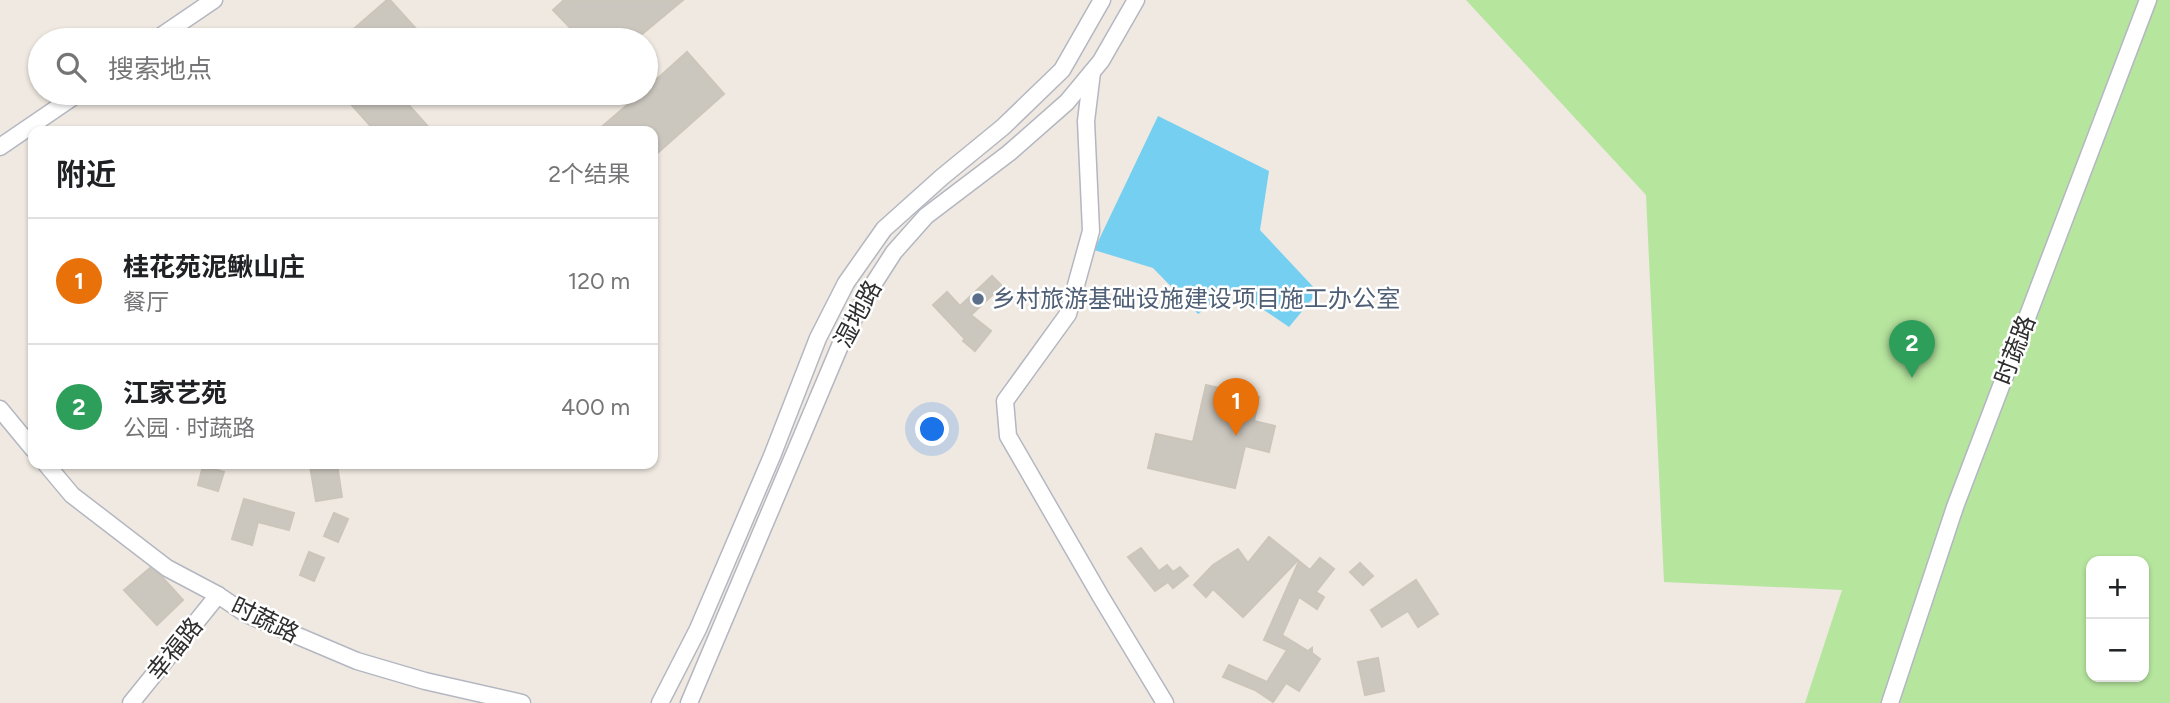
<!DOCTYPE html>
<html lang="zh">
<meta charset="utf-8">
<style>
:root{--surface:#fff;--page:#f2f2f2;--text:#202124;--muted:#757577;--line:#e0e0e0;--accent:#2563eb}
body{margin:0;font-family:Figtree,"Noto Sans SC",sans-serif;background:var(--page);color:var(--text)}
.controls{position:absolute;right:21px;bottom:21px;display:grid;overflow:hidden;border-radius:14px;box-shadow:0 2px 5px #0004}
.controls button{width:63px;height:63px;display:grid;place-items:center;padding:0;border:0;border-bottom:2px solid var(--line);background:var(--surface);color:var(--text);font:35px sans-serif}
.you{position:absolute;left:933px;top:430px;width:24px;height:24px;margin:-18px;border:5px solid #fff;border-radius:50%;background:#1a73e8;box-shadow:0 0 0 10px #1a73e833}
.badge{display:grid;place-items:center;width:46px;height:46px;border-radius:50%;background:var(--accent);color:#fff;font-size:23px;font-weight:700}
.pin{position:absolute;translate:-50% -58px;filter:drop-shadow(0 2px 4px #0008)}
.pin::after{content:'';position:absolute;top:37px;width:24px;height:21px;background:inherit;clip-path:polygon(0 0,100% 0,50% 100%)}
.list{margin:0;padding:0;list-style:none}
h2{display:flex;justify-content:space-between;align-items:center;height:91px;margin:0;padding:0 28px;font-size:30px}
h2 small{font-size:23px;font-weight:400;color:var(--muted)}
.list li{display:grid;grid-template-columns:46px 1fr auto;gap:21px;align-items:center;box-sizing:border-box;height:126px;padding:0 28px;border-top:2px solid var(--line)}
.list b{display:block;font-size:26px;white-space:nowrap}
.list p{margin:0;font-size:23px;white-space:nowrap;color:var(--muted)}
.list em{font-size:23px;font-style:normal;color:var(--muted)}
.icon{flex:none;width:38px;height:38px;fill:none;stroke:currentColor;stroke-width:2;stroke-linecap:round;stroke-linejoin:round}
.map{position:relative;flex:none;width:2170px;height:703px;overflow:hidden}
.search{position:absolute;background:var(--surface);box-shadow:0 2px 5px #0004;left:28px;top:28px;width:630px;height:77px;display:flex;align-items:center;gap:18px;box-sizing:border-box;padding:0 24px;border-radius:38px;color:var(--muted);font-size:26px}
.panel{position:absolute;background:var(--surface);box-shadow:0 2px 5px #0004;left:28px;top:126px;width:630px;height:343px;border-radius:14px}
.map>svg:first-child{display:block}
.green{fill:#b6e59e;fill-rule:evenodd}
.water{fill:#75cff0}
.building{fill:#cbc7bf;stroke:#cbc5ba;stroke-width:2}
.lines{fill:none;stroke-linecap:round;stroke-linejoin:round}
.minor-casing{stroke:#b4b7c1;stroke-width:19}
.minor{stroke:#fff;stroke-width:16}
.service-dot{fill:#5c6f8a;stroke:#fff;stroke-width:2.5}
.labels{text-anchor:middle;stroke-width:5;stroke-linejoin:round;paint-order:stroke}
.service-label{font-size:24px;fill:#4e5e75;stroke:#fff;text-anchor:start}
.street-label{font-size:24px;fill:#2e2e2e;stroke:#fff}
</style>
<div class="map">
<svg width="2170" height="703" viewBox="0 0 2170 703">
<rect width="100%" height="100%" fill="#efe9e1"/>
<path class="green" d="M1466 0H2170V703H1805L1842 590 1664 582 1646 195ZM2091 561H2144V677H2091Z"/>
<path class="water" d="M1158 116 1269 171 1260 230 1318 292 1289 327 1233 289 1198 314 1153 268 1094 250Z"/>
<g class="building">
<path d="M387 0H390L418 31 407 40H341Z"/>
<path d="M564 0H683L635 40H582L553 10Z"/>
<path d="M687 52 724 94 653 157V131H597L641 93H646V89Z"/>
<path d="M341 93H398L432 131H375Z"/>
<path d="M992 276 1002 286 971 315 991 331 975 351 963 341 965 339 933 305 947 292 960 306Z"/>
<path d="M1206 385 1259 397 1254 421 1275 426 1269 452 1245 446 1235 488 1148 468 1156 434 1193 442Z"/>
<path d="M327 464H337L342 497 316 501 310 466Z"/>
<path d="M203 466 224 472 218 491 198 485Z"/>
<path d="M244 499 294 513 289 530 258 522 252 545 232 539Z"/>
<path d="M334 513 348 519 338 542 324 536Z"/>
<path d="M1269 537 1298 560 1243 617 1213 589 1206 597 1194 585 1213 565 1238 549 1248 563Z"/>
<path d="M1141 548 1159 571 1167 565 1173 572 1180 567 1188 576 1173 588 1168 582 1155 591 1128 557Z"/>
<path d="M309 552 324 558 314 581 300 575Z"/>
<path d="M1320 558 1334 569 1316 592 1324 597 1317 609 1299 597 1282 635 1308 651 1312 648V653L1320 659 1299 691 1286 683 1273 702 1255 690 1223 677 1229 665 1267 682 1287 650 1264 640 1299 561 1310 570Z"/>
<path d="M1360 563 1373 576 1363 585 1350 572Z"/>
<path d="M150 568 162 577 183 600 157 625 124 590Z"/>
<path d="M1416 580 1438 614 1418 627 1408 611 1382 627 1371 610Z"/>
<path d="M1378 658 1384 691 1365 695 1358 662Z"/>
</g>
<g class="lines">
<defs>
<g id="minor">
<path d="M155 40 214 0"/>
<path d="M1092 72 1086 121 1091 231 1068 314 1005 401 1008 436 1101 597 1165 703"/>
<path d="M0 147 79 93"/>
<path d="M0 409 33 449"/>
<path d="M46 464 72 495 167 568 218 595 246 614 357 661 425 681 522 703"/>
<path d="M131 703 218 595"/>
<path d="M660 703 698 629 772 456 818 338 846 283 884 229 942 177 1003 127 1062 70 1102 0"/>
<path d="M689 703 842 341 867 294 894 252 926 216 1009 153 1067 102 1101 61 1136 0"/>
<path d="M1890 703 1955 507 2148 0"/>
</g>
</defs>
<use href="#minor" class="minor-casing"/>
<use href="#minor" class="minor"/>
</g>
<circle class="service-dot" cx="978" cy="299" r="7"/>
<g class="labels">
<g class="service-label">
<text x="992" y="307">乡村旅游基础设施建设项目施工办公室</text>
</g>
<g class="street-label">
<text transform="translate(858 314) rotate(-62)" y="8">湿地路</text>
<text transform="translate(2015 350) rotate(-69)" y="8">时蔬路</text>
<text transform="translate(265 620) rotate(26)" y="8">时蔬路</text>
<text transform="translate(175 649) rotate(-51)" y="8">幸福路</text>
</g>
</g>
</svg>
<div class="controls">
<button>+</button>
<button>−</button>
</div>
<div class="you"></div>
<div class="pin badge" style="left:1236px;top:436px;background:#e8710a">1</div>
<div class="pin badge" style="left:1912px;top:378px;background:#2e9e5b">2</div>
<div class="search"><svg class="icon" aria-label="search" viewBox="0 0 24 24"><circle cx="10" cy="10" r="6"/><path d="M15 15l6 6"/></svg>搜索地点</div>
<section class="panel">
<h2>附近<small>2个结果</small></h2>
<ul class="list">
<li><span class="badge" style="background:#e8710a">1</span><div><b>桂花苑泥鳅山庄</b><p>餐厅</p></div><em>120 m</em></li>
<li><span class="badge" style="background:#2e9e5b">2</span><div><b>江家艺苑</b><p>公园 · 时蔬路</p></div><em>400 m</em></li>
</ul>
</section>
</div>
